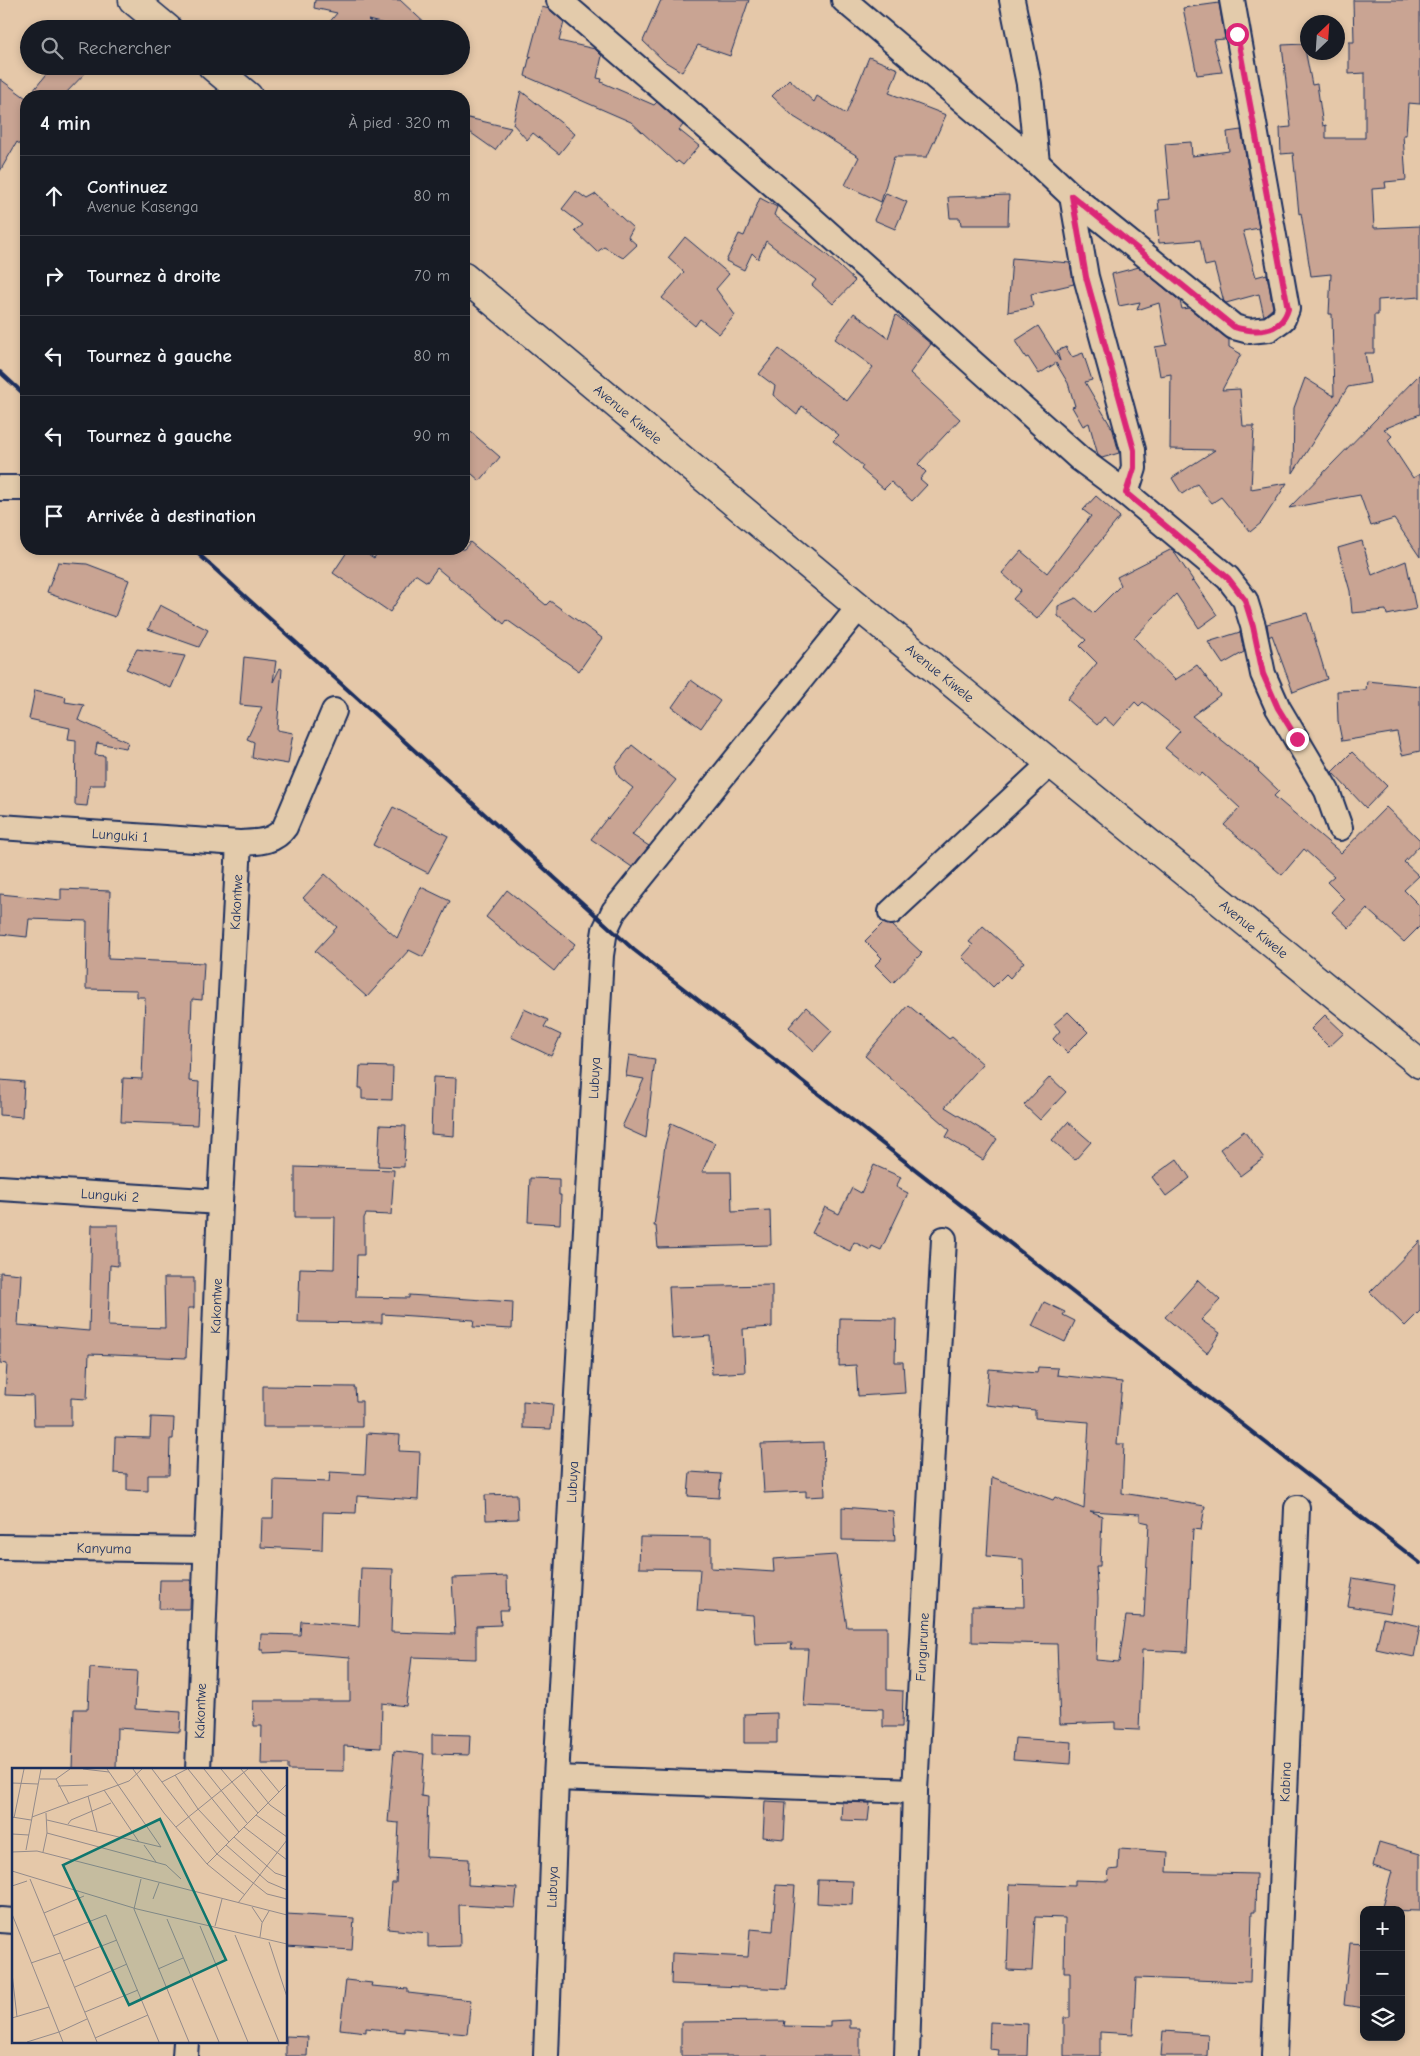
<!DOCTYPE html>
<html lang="fr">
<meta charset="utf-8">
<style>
:root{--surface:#171b24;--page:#242831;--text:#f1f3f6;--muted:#9ea1a6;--line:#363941}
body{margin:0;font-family:"Comic Neue",sans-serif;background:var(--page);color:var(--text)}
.controls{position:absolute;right:15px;bottom:15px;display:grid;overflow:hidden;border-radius:10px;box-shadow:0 2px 8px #0003}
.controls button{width:45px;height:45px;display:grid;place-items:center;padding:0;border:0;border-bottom:1px solid var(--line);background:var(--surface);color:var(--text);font:25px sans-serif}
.compass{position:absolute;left:1300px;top:15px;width:45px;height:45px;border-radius:50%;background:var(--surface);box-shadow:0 2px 8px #0003;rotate:25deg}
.stop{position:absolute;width:15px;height:15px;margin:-11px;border:4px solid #db2777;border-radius:50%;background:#fff}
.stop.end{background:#db2777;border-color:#fff;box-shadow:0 1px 5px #0008}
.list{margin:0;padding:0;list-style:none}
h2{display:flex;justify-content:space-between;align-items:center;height:65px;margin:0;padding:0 20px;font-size:21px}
h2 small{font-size:16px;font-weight:400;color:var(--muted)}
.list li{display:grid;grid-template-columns:32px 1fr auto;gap:15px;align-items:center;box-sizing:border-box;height:80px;padding:0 20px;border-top:1px solid var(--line)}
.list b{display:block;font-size:19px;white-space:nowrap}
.list p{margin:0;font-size:16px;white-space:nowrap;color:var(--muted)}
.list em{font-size:16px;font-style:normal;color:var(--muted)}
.icon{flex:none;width:28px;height:28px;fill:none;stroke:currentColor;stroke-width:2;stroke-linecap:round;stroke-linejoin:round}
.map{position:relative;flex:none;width:1420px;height:2056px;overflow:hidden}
.search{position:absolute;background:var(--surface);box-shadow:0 2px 8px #0003;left:20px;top:20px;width:450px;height:55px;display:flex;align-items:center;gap:12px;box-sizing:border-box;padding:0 18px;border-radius:28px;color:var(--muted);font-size:19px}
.panel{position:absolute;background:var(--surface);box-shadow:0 2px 8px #0003;left:20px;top:90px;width:450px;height:465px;border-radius:20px}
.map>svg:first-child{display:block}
.building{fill:#c9a493;stroke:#1b2f5e;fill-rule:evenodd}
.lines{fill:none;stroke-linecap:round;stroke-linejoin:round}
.minor-casing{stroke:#1b2f5e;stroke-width:28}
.tertiary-casing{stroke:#1b2f5e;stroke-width:31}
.minor{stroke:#e3cbab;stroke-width:24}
.tertiary{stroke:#e3cbab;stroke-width:28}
.rail{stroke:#1b2f5e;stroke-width:4}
.route{stroke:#db2777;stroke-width:6}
.labels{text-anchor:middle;stroke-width:5;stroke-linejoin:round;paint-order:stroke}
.street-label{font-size:14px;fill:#1b2f5e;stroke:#e3cbab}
.inset-road{fill:none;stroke:#948b8b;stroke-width:1}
.view{fill:#0f766e;fill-opacity:0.15;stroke:#0f766e;stroke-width:2.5}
.inset-edge{fill:none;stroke:#1b2f5e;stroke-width:2.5}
</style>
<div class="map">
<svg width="1420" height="2056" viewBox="0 0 1420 2056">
<rect width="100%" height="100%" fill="#e5c8a9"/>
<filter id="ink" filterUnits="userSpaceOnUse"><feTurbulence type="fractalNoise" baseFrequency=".02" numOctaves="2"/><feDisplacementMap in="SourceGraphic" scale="10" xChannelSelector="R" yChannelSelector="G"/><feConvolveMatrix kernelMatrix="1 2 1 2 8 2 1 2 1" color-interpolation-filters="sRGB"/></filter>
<g filter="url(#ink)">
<g class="building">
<path d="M315 0H400L431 29H406L368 20 380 29H324L337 13 314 8Z"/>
<path d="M661 0H749L730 56 698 45 682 72 664 61 643 41Z"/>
<path d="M1353 0H1420V104L1408 103 1406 135H1403L1406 180 1385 182 1386 188 1372 189 1374 228 1420 226V297L1378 300V315H1374V353H1365L1370 383 1348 387 1293 473 1294 408 1305 378 1334 396 1332 314H1329L1331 274 1311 276 1301 213 1299 214 1293 153 1281 154 1280 128 1291 127 1282 45 1304 44 1312 85 1317 84 1323 126 1326 125V138H1365V73L1349 74V42H1354Z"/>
<path d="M1219 3 1225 39 1213 40 1222 72 1197 75 1183 8Z"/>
<path d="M542 7 549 9 564 22 559 41 595 49 602 56 597 78 602 79 601 82 654 105 657 102 683 125 679 130 699 146 683 165 678 161 676 163 631 122 525 76 529 59 532 57 529 56Z"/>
<path d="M869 57 898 69 889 93 946 115 927 157H894L881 202 845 185 859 157 794 117 772 96 789 79 814 102 817 96 846 114Z"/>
<path d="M53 66H92L63 96H29Z"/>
<path d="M0 79 26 98V149L17 142 0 171Z"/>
<path d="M521 91 575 134 559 154 533 133 527 140 513 124Z"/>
<path d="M464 117 511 128 495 150 464 128Z"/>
<path d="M1241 130 1259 228 1243 231 1256 277 1267 274 1273 308 1264 316 1259 294 1226 303 1224 302 1214 264 1205 266 1200 240 1159 243 1156 210H1159L1158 200 1170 199 1165 144 1191 142 1192 156 1229 151 1227 132Z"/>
<path d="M576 191 587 199 596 194 633 228 628 237 637 245 623 258 604 247 597 252 575 231 583 225 562 209Z"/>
<path d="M886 193 907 202 895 229 874 220Z"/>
<path d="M1009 195 1008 225H961L960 218H950L948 197Z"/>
<path d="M760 198 777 207 774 215 826 254 855 281 833 304 812 285 816 280 766 241 758 259 752 253 744 270 726 261 739 234 744 236Z"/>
<path d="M685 237 729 274 716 289 735 315 719 334 700 319 695 326 662 298 684 272 668 258Z"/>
<path d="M1012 258 1070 263 1074 284 1031 294 1033 307 1008 312Z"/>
<path d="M1139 267 1180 301 1182 309 1189 308 1229 340V347L1241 354 1222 390 1240 389 1243 426H1254L1251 489 1287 483 1261 523 1250 532 1221 497 1212 503 1197 484 1182 494 1172 478 1215 450 1170 449 1171 374 1160 376 1155 347 1167 345 1159 303 1137 310 1140 302 1119 306 1112 274Z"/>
<path d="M854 313 888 338 896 315 931 344 910 373 960 419 918 464 926 472 920 479 927 485 912 501 891 482 884 489 861 469 863 466 833 441 839 435 802 406 797 415 773 395 775 386 759 374 779 349 847 401 873 367 835 339Z"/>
<path d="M1038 326 1060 361 1057 351 1066 347 1072 357 1083 353 1092 380 1085 382 1113 430 1119 453 1102 458 1098 455 1089 423 1083 426 1072 407 1075 406 1068 383 1056 363 1039 374 1028 357 1026 358 1015 341Z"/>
<path d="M1420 374V414L1384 429 1392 436 1388 440 1413 478 1420 474V557L1394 519 1371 526 1360 495 1289 508Z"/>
<path d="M464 426 500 457 480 481 464 467Z"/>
<path d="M1096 496 1120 517 1037 619 1013 599 1021 590 1002 573 1021 551 1047 573 1091 516 1083 510Z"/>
<path d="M1362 541 1372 575 1406 561 1416 609 1387 615 1386 610 1352 613 1350 591 1338 548Z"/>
<path d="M470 542 546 605 550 601 602 638 579 671 507 620 504 624 437 568 427 582 415 574 390 612 333 573 349 549H360L374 558 380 549H464Z"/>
<path d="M1172 549 1193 580 1191 582 1194 581 1217 615 1199 628 1176 594 1134 638 1175 680 1197 665 1220 695 1192 716 1259 770 1258 771 1279 791 1274 796 1341 853 1386 807 1420 840V845L1404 862 1419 876 1404 890 1420 906V926L1404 942 1367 909 1349 928 1332 912 1344 899 1327 882 1334 876 1304 849 1282 875 1224 825 1240 808 1202 773 1200 776 1165 748 1180 731 1143 702 1139 706 1135 702 1114 726 1104 717 1097 725 1067 699 1097 663 1080 646 1086 640 1058 616V606L1076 598 1093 613 1121 585 1117 577Z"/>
<path d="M58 562 87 564 129 580 115 617 47 593Z"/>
<path d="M160 605 208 630 199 647 148 629Z"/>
<path d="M1307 613 1327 679 1293 692 1272 635 1269 637 1267 624Z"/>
<path d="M1240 632 1244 652 1223 664 1208 642Z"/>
<path d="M137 649 185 656 171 688 126 669Z"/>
<path d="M244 657 276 661 273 682 280 668 282 669 277 730 293 733 288 764 252 758 254 742 247 739 262 707 240 705Z"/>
<path d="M691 680 720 701 701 728 672 707Z"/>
<path d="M1367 681 1420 686V751L1402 755 1397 732 1342 741 1338 721 1337 691 1366 690Z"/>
<path d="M35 690 66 697 65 702 84 705 78 720 128 742 126 748 97 743 95 755 105 756V785H90L87 806 75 805 76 740 68 739 70 728 29 719Z"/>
<path d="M632 745 676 780 632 835 649 846 632 867 591 839 607 818 608 819 633 788 619 777 615 766Z"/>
<path d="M1352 752 1387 786 1366 808 1332 772Z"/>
<path d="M393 807 448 836 428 873 373 845Z"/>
<path d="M325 874 397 938 421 887 450 901 423 957 409 950 367 997 315 951 337 927 303 898Z"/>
<path d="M61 889 110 891 108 959 204 963 202 1000 192 999 189 1081 199 1082 197 1125 121 1122 123 1078 142 1079 145 997H137V990L86 989 87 921 29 919 27 937 0 934V894L61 900Z"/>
<path d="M507 890 575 944 554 971 486 917Z"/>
<path d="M883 923 892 925 922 953 893 983 875 965 882 958 865 941Z"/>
<path d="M983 926 1024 962 1010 978 1006 974 993 987 962 957 973 945 969 942Z"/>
<path d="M908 1005 949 1039 952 1037 983 1064 945 1107 997 1139 983 1160 946 1137 950 1130 865 1056Z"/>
<path d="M806 1007 832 1031 814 1051 789 1027Z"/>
<path d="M524 1009 548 1020 544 1027 561 1035 551 1056 511 1037Z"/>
<path d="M1068 1012 1088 1032 1067 1053 1053 1039 1060 1031 1054 1024Z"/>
<path d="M1325 1015 1344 1033 1329 1047 1311 1029Z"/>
<path d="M629 1055 655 1059 646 1138 622 1127 644 1079 626 1076Z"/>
<path d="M360 1066 393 1067 392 1100 362 1099V1088H359Z"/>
<path d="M433 1077 456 1078 454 1136 431 1134Z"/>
<path d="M1050 1077 1066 1092 1040 1120 1024 1105Z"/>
<path d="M0 1080 24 1082 22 1117 0 1115Z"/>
<path d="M1068 1122 1091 1142 1075 1160 1052 1140Z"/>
<path d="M671 1123 715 1143 702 1172H731L732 1212 770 1210 771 1245 658 1248 656 1226H654L665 1145Z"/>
<path d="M380 1125 406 1126 404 1167 378 1166Z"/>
<path d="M1244 1131 1264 1158 1240 1176 1220 1149Z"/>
<path d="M1177 1159 1190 1178 1166 1196 1152 1177Z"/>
<path d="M874 1165 901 1177 896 1187 908 1193 881 1250 872 1246 870 1250 854 1242 850 1251 812 1233 825 1207 839 1214 852 1188 861 1193Z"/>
<path d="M295 1167 394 1170 391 1215 366 1214 364 1218V1255H357L356 1297 409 1298V1295L513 1302 512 1329 473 1327 474 1320 382 1314V1323L298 1322 300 1268 334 1269 335 1217H295Z"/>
<path d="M530 1178 559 1179V1195H561L560 1224 528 1222Z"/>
<path d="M92 1225H118V1266L110 1265 108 1326 165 1328 164 1278H194V1308H188L186 1358 89 1354 87 1399 71 1398V1426H34L33 1396 5 1395 7 1364 0 1363V1272L21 1274 18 1325 89 1331Z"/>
<path d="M1420 1241V1311L1405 1326 1370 1292Z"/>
<path d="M1198 1280 1220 1300 1201 1320 1220 1333 1207 1353 1165 1317Z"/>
<path d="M772 1285V1327L743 1329 745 1372 712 1374 710 1336 672 1339 669 1287Z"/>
<path d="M1044 1302 1065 1312 1063 1315 1075 1321 1065 1342 1032 1326Z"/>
<path d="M840 1318 896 1319 895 1362H903L905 1393 858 1396 856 1365 839 1366Z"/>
<path d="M1038 1367 1058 1368 1057 1375 1122 1382 1117 1444H1124L1122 1493 1205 1506 1201 1530 1193 1529 1187 1652 1142 1650 1139 1730 1115 1729V1722L1060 1724 1057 1644 972 1642V1606L1024 1607 1023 1559 987 1556 992 1477 1053 1500 1055 1497 1084 1509 1089 1422 1035 1418V1410L986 1405 989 1369 1037 1373ZM1090 1511 1140 1514V1521L1149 1523 1144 1617 1126 1616 1119 1662 1096 1660 1098 1598 1096 1566H1100L1102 1516Z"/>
<path d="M263 1386 355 1387 356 1401H362V1427H263Z"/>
<path d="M523 1401 553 1404 551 1429 523 1428Z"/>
<path d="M151 1417 174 1418 173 1439H170L169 1475H148V1491L127 1490V1474L114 1473 115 1437 150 1438Z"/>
<path d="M367 1433 400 1435 399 1451 420 1452 418 1500 357 1496 356 1513 323 1512 322 1550 261 1547 262 1518H273L274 1480 329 1482 330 1472 365 1474Z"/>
<path d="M823 1442 825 1496 806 1497V1491L764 1493 761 1444Z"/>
<path d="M690 1472 721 1474 719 1498 688 1496Z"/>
<path d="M517 1494 518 1519 486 1520 485 1495Z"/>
<path d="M842 1507 893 1511 895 1541 842 1540Z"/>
<path d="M640 1537 711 1538V1568L774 1572 773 1559 836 1555 847 1627H887V1690L903 1691 902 1727H883V1709L804 1706 808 1649H791L792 1643 755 1644 753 1615 697 1611 700 1569 639 1568Z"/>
<path d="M361 1568 393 1569 391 1632 455 1634 452 1578 507 1576 508 1610H500L501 1625 476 1626V1659L412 1657 406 1706 382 1703 381 1748 344 1746V1771L288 1770V1764H261L262 1726H254L253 1701H350V1657L287 1652 263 1653V1650H260L261 1634 300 1635 301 1621 359 1626Z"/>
<path d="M1353 1578 1395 1585 1390 1613 1348 1606Z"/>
<path d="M160 1580H191L190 1609H159Z"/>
<path d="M1383 1618 1420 1626 1414 1657 1376 1649Z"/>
<path d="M90 1668 137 1671 135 1709 181 1712 180 1732 117 1728 116 1770 72 1769 74 1709H88Z"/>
<path d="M777 1713V1743H744V1714Z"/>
<path d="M432 1734 470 1735 469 1755 432 1754Z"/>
<path d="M1015 1738 1072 1742 1071 1764 1013 1760Z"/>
<path d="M394 1751 424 1754 421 1796 428 1797 426 1857 469 1859 468 1885 517 1888 515 1908 459 1905 460 1946 428 1947V1933L388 1929 392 1883H396L399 1823 388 1822Z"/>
<path d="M765 1801 786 1802 784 1839 763 1837Z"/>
<path d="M842 1802 870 1803 868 1821 841 1820Z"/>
<path d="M1379 1842 1420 1854V1911L1381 1910 1392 1872 1373 1866Z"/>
<path d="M1119 1849 1168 1852 1167 1872 1256 1874 1255 1912H1252L1250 1982 1136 1978 1133 2034 1100 2032V2056H1064V2018H1070V1972H1064L1065 1918 1035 1917 1032 1971 1007 1970 1010 1884 1075 1886V1880L1108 1881 1109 1870 1118 1869Z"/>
<path d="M818 1880 853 1881 852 1905 817 1903Z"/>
<path d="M776 1885 795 1886 787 1989 671 1984 672 1953 748 1957 750 1929 773 1931Z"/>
<path d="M286 1914 354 1918 352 1950 286 1946Z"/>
<path d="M1350 1943 1364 1944V2008L1344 2005Z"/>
<path d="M346 1980 372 1983 371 1986 408 1989V1993L471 2000 467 2034 404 2028V2032L366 2028V2032L340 2029Z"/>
<path d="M850 2020V2028H860V2056H681V2022L785 2021 784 2026 830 2027V2021Z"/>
<path d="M990 2022 1028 2024 1027 2056H998L999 2050 989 2049Z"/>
<path d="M1163 2031 1208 2034 1207 2056H1161Z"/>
<path d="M286 2036 308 2037 307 2056H286Z"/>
</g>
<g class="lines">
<defs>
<g id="minor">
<path d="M559 0 799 207 1080 459 1126 493 1228 578 1245 600 1253 626 1263 674 1278 708 1327 791 1340 828"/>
<path d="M844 0 1037 163 1072 196 1234 327 1249 331 1269 329 1283 319 1287 309 1232 0"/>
<path d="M1012 0 1029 84 1037 163"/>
<path d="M1072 196 1086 277 1133 450 1134 468 1126 493"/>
<path d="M0 488H26"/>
<path d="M0 827 239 843C257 842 274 843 285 827L334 711"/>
<path d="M891 912 1051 763"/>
<path d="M0 1188 220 1202"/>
<path d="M0 1547 207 1550"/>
<path d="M198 1770 220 1202 239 843"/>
<path d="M556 1778 915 1791"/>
<path d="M0 1920 14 1921"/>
<path d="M185 2056 186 2042"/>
<path d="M546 2056 556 1778 601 955 605 930 614 911 859 607"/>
<path d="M907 2056 915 1791 944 1239"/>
<path d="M1274 2056 1297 1508"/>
</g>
<g id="tertiary">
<path d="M133 0 168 29"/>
<path d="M212 66 248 96"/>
<path d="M464 277 859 607 1420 1064"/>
</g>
</defs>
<use href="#minor" class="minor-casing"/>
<use href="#tertiary" class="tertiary-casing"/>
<use href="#minor" class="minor"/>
<use href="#tertiary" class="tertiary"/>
<g class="rail">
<path d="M0 372 26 396"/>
<path d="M193 549 634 950 1420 1563"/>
</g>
</g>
</g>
<g class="lines" filter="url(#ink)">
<path class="route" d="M1237 34 1288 309C1281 334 1254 333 1234 327L1072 196 1086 277 1134 450V468L1126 493 1228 578 1245 600 1253 626 1263 674 1278 708 1297 739"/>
</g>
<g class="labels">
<g class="street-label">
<text transform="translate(628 414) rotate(40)" y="5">Avenue Kiwele</text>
<text transform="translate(940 673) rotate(39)" y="5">Avenue Kiwele</text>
<text transform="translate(120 835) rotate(4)" y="5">Lunguki 1</text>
<text transform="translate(236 902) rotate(-87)" y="5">Kakontwe</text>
<text transform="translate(1254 929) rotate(39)" y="5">Avenue Kiwele</text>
<text transform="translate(594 1078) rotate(-87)" y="5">Lubuya</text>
<text transform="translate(110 1195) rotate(4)" y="5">Lunguki 2</text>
<text transform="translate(216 1306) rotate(-88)" y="5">Kakontwe</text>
<text transform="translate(572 1482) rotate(-87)" y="5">Lubuya</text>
<text transform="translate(104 1548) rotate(1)" y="5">Kanyuma</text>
<text transform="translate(922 1647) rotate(-87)" y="5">Fungurume</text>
<text transform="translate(200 1711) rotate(-88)" y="5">Kakontwe</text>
<text transform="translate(1285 1782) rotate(-88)" y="5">Kabina</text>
<text transform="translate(552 1887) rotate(-88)" y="5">Lubuya</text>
</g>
</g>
<g transform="translate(12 1768)">
<rect width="275" height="275" fill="#e5c8a9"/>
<path class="inset-road" d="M71 1 97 4M121 1 152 45 195 96 233 127M140 1 205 86 255 126 275 131M176 1 227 64M192 1 235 55M209 1 246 45M229 1 258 37 275 49M248 1 267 24M163 7 186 41 217 74M28 11H44L58 1M44 11 57 36M150 14 175 1M0 15 26 16M46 18 76 17M92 22 127 74M76 28 85 63M244 47 275 69M0 49 19 52M20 49 117 13 130 1M2 50 12 1M35 52 149 79 95 1M56 56 59 52 99 35M164 59 236 1M232 59 275 92M35 65 154 97 169 111M0 66 17 67M222 69 263 105 275 109M132 77 144 94M214 77 256 114 275 122M14 82 29 1M0 84 25 83 275 147M31 84 35 65 34 45M195 96 275 16M0 103 125 141 275 176M18 111 85 274M129 111 122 141 177 274M0 118 15 113M141 131 147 115M226 135 275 72M240 139 250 154M32 145 72 128M0 146 51 274M94 147 147 274M155 151 207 274M188 158 236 274M203 158 210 131M223 167 267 274M41 168 94 147M248 169 250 155 257 143M257 174 275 229M51 193 105 172M19 195 48 185M146 201 171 190M0 205 5 249M63 219 115 196M73 244 126 222M0 250 37 239M83 270 136 247M15 274 47 264 75 251"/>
<path class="view" d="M148 51 214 192 117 237 51 97Z"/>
<rect width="275" height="275" class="inset-edge"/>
</g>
</svg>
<div class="controls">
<button>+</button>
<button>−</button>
<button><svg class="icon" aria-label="layers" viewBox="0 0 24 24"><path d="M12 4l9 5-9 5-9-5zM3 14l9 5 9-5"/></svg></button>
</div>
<svg class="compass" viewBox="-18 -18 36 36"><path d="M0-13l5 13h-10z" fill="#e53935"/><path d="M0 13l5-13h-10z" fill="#9ea1a6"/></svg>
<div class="stop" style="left:1237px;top:34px"></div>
<div class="stop end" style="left:1297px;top:739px"></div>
<div class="search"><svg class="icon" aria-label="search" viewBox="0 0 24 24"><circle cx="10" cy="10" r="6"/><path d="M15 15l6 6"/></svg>Rechercher</div>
<section class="panel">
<h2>4 min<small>À pied · 320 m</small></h2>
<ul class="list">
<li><svg class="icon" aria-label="ahead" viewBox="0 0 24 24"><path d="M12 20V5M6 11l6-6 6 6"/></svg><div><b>Continuez</b><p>Avenue Kasenga</p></div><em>80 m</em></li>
<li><svg class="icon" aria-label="right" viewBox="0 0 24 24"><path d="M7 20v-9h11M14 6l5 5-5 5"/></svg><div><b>Tournez à droite</b></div><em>70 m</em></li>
<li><svg class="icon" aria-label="left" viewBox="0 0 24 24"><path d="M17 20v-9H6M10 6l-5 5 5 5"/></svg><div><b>Tournez à gauche</b></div><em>80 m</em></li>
<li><svg class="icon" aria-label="left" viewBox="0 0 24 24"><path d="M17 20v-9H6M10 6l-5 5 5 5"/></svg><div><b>Tournez à gauche</b></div><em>90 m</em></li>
<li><svg class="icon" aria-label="arrive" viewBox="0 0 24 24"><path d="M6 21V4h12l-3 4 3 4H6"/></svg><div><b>Arrivée à destination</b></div></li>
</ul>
</section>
</div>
